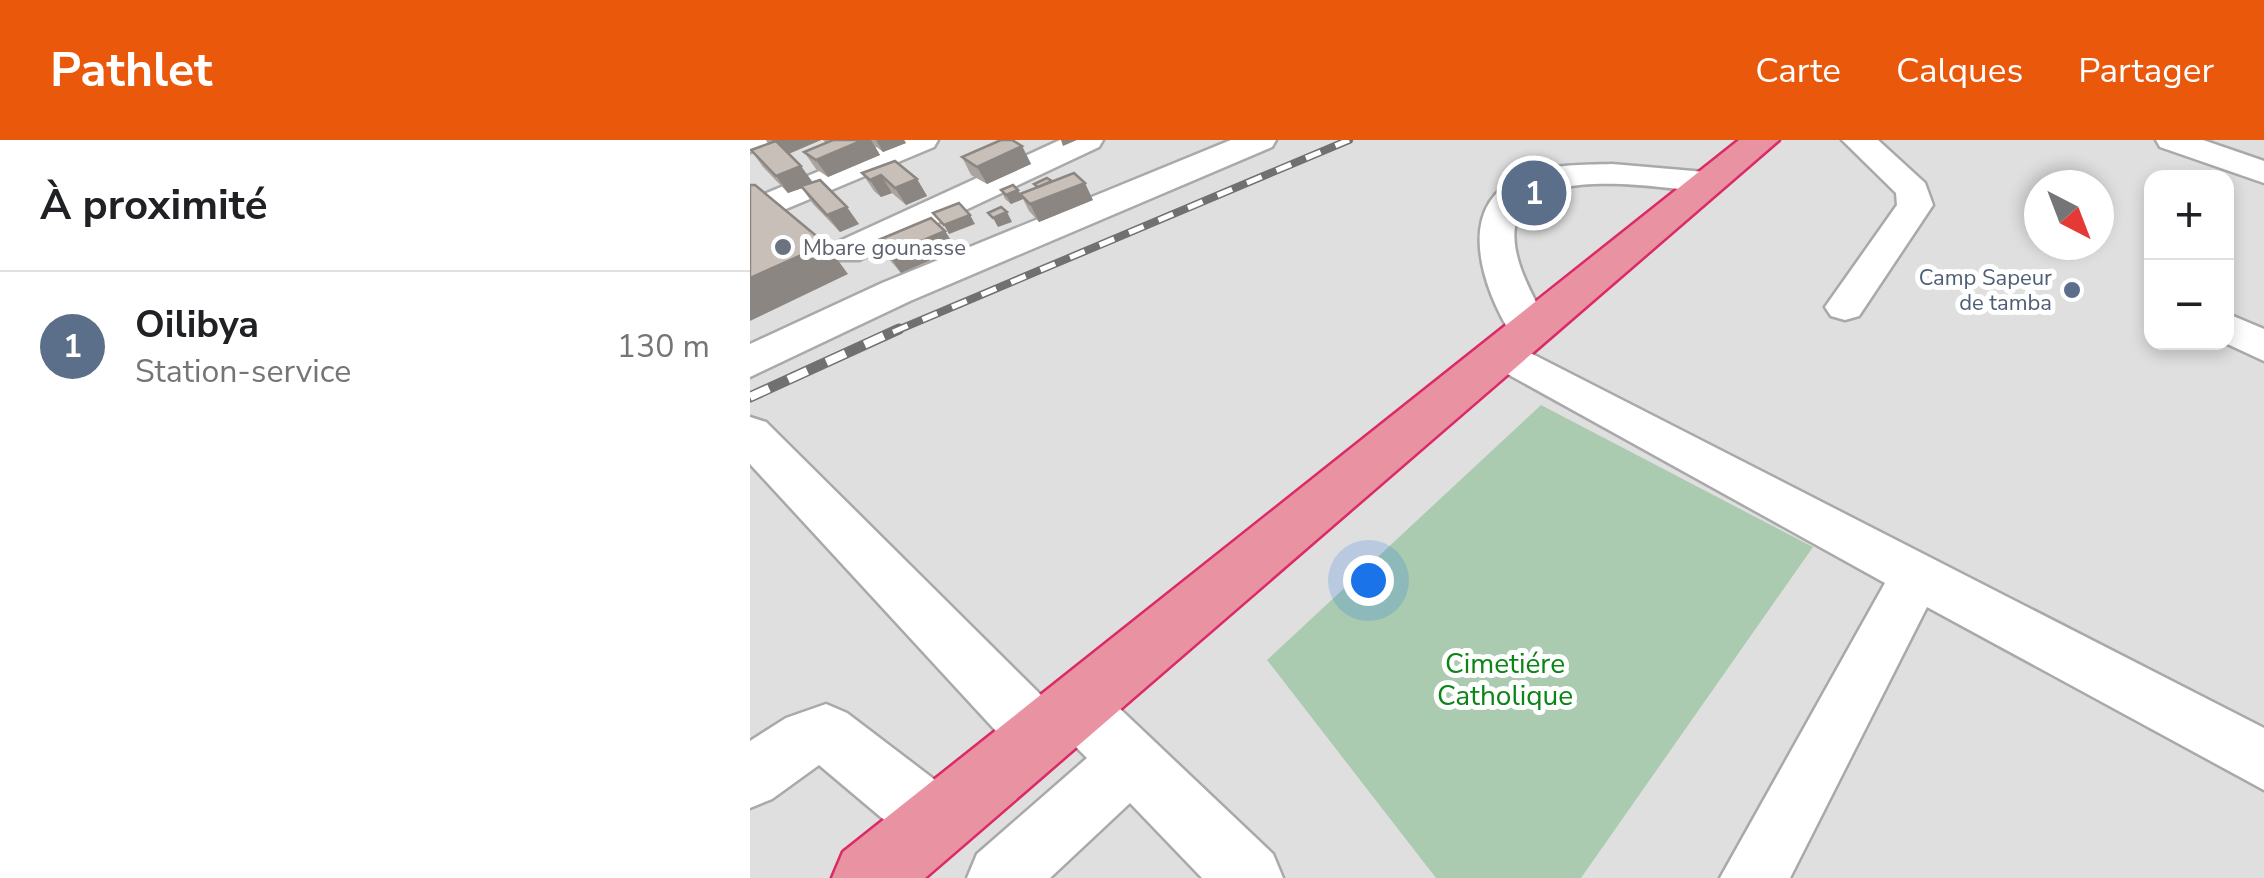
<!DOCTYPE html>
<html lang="fr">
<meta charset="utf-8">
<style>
:root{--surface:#fff;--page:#f6f6f6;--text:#202124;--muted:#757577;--line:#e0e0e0;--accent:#ea580c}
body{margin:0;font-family:"Nunito Sans",sans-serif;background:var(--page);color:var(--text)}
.controls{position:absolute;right:30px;top:30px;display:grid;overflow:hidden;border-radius:20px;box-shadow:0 5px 15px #0003}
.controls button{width:90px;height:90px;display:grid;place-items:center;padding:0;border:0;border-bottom:2px solid var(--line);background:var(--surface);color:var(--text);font:50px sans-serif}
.compass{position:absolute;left:1274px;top:30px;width:90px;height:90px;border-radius:50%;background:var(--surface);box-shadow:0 5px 15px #0003;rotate:138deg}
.you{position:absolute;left:618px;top:440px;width:35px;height:35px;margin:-25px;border:8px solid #fff;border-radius:50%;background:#1a73e8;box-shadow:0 0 0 15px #1a73e833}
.badge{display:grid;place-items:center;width:65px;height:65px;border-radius:50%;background:var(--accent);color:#fff;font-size:32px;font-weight:700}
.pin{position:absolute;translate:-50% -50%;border:5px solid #fff;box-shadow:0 2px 10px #0006}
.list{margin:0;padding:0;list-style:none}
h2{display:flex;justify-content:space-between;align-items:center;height:130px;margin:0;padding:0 40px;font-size:42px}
h2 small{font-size:32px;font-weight:400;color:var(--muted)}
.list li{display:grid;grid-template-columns:65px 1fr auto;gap:30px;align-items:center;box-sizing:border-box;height:150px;padding:0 40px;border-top:2px solid var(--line)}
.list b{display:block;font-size:38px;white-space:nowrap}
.list p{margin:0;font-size:32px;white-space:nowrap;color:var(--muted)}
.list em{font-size:32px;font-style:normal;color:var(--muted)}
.map{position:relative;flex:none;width:1514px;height:738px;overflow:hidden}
header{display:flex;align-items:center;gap:60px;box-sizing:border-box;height:140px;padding:0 50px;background:var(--accent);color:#fff}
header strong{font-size:48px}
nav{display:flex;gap:55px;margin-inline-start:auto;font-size:35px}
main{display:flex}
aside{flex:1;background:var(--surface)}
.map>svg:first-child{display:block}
.residential{fill:#e0dfdf;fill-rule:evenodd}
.cemetery{fill:#aacbaf}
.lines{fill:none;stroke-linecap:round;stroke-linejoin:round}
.minor-casing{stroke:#a9a9a9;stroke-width:5}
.highway-casing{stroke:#dc2a67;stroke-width:5}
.minor{fill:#fff;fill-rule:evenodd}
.highway{fill:#e892a2;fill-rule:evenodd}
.rail-far1-casing{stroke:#707070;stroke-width:8}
.rail-casing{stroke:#707070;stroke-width:11}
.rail-far1{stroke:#fff;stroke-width:5;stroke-dasharray:16;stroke-linecap:butt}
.rail{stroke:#fff;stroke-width:8;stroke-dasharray:21;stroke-linecap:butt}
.wall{fill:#aba49e}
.shaded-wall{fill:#8b8681}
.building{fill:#c7bfb8;stroke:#8b8681;stroke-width:2.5}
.worship-dot{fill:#6b7280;stroke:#fff;stroke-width:4}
.service-dot{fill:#5c6f8a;stroke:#fff;stroke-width:4}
.labels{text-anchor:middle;stroke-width:10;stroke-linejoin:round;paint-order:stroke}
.far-worship-label{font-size:22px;fill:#5b616d;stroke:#fff;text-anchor:start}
.far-service-label{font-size:22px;fill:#4e5e75;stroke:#fff;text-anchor:end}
.park-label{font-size:28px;fill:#0c8416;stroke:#fff}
</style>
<header>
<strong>Pathlet</strong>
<nav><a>Carte</a><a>Calques</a><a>Partager</a></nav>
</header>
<main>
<aside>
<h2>À proximité<small></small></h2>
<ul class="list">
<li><span class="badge" style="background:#5c6f8a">1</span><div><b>Oilibya</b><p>Station-service</p></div><em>130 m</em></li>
</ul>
</aside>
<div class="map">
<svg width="1514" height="738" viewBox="0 0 1514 738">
<rect width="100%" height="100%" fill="#f2efe9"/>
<path class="residential" d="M0 0H1514V738H0ZM1402 38H1476V202H1402ZM1289 45H1349V105H1289Z"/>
<path class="cemetery" d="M791 265 1063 407 831 738H686L517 520Z"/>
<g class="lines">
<defs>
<g id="minor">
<path d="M0 0H20L16 7 0 12Z"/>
<path d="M144 0H188L184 7 0 84V60Z"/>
<path d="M310 0H353L349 7 109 120H83L77 112 83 104Z"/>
<path d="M481 0H526L522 7 160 161 0 237V204L132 143Z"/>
<path d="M1092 0H1128L1175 43 1183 65 1109 176 1095 180 1081 176 1075 167 1147 65 1146 53Z"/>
<path d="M1406 0H1453L1514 21V43L1410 7Z"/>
<path d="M862 24 955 32 967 35 972 42 967 49 955 52C910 48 775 23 765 87 760 121 786 160 800 189L794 199 779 203 764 199C734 151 702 68 770 37 797 24 832 25 862 24Z"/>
<path d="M1476 173 1514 189V221L1473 202Z"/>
<path d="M751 198 1514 588V650L1177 467 1040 738H970L1135 443 736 222 730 212 736 202Z"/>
<path d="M0 277 16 282 298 562 305 547 326 538 347 547 523 714 533 738H452L380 663 300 738H217L227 714 337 618 319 600 311 616 290 625 269 616 0 324Z"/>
<path d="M76 564 97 573 210 659 219 682 210 705 187 714 164 705 69 625 22 659 0 668V601L36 578Z"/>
</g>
<path id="highway" d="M989 0H1029L175 738H82L93 712Z"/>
</defs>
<use href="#minor" class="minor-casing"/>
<use href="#highway" class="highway-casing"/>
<use href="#minor" class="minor"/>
<use href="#highway" class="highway"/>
<defs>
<path id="rail-far1" d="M143 192 599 0"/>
<path id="rail" d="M0 257 149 189"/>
</defs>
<use href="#rail-far1" class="rail-far1-casing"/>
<use href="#rail" class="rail-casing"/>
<use href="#rail-far1" class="rail-far1"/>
<use href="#rail" class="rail"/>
</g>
<g class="wall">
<path d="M16 0H71L39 14 62 42 109 84 90 92 63 64 52 48 38 53 13 27 1 10 18 4Z"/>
<path d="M73 0H154L156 3 133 12 124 5 130 15 78 37 66 29 54 12 76 3Z"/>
<path d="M272 6 281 24 237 44 221 35 212 17Z"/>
<path d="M112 33 167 39 177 56 156 65 142 53 131 57 124 51Z"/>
<path d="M284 44 343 60 289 82 279 71 273 59 261 64 255 59 251 50H268L270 54 286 48Z"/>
<path d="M195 91 206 109 151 133 138 118 126 101Z"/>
</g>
<g class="shaded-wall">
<path d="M22 0H71L33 16Z"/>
<path d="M113 0H121L130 15 78 37 66 20Z"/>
<path d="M126 0H154L156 3 133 12Z"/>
<path d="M311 0H327L313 6Z"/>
<path d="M272 6 281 24 237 44 227 27Z"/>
<path d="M51 26 64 44 38 53 26 36Z"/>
<path d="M131 35 142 53 131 57 120 40Z"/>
<path d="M167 39 177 56 156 65 145 48Z"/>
<path d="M335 43 343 60 289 82 280 64Z"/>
<path d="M268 50 273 59 261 64 256 55Z"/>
<path d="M97 67 109 84 90 92 77 75Z"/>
<path d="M257 72 262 82 248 87 243 78Z"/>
<path d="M220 75 225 84 199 94 194 85Z"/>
<path d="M195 91 206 109 151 133 139 115Z"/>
<path d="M76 104 98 134 0 181V138Z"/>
</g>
<g class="building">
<path d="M83 0H113L66 20 54 12Z"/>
<path d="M251 0H262L272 6 227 27 212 17Z"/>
<path d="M26 1 51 26 26 36 1 10Z"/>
<path d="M145 21 167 39 145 48 131 35 120 40 112 33Z"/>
<path d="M324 33 335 43 280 64 270 54Z"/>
<path d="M297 38 302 41 288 47 284 44Z"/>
<path d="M70 40 97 67 77 75 51 46Z"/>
<path d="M0 45H5L76 104 0 138Z"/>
<path d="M263 45 268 50 256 55 251 50Z"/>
<path d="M209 63 220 75 194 85 183 73Z"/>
<path d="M251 67 257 72 243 78 238 73Z"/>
<path d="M181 78 195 91 139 115 126 101Z"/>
</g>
<circle class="worship-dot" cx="33" cy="107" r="10"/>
<circle class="service-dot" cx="1322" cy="150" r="10"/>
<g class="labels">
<g class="far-worship-label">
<text x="53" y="115">Mbare gounasse</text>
</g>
<g class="far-service-label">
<text x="1302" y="145">Camp Sapeur<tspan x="1302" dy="25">de tamba</tspan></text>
</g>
<g class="park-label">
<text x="755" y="533">Cimetiére<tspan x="755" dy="32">Catholique</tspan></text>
</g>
</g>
</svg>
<div class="controls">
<button>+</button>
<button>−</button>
</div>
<svg class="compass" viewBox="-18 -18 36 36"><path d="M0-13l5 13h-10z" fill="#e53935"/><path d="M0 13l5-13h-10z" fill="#757577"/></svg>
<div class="you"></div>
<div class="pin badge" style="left:784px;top:53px;background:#5c6f8a">1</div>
</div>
</main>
